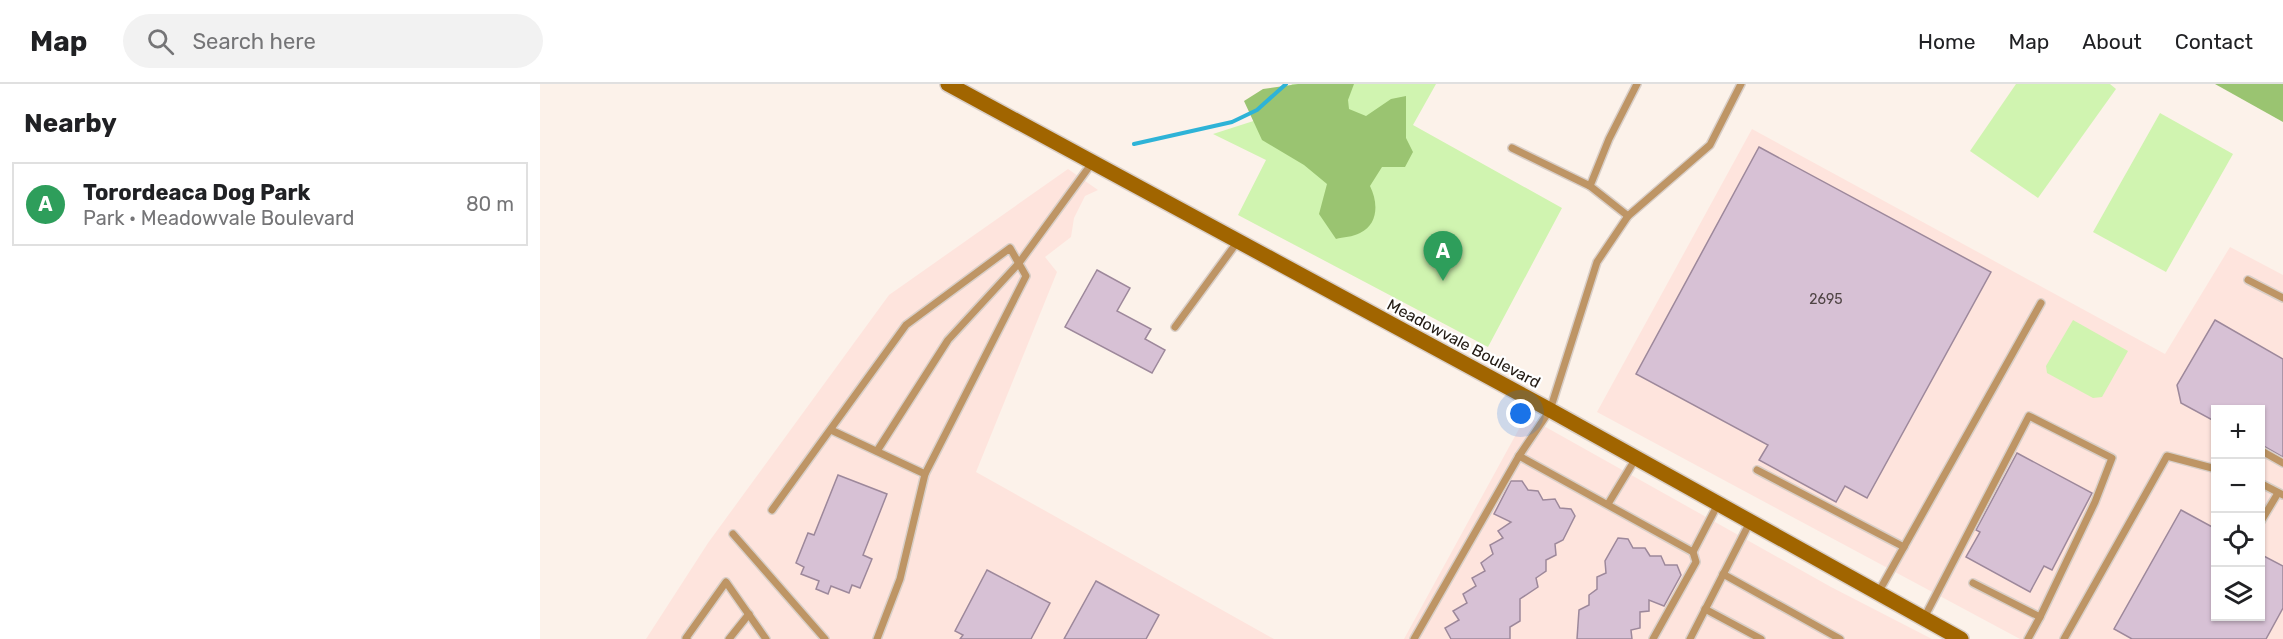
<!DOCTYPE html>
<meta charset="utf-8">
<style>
:root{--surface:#fff;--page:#f2f2f2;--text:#202124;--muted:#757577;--line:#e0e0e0;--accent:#111827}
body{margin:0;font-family:Rubik,sans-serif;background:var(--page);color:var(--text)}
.controls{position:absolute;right:18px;bottom:18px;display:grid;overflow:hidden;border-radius:0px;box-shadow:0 2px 4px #0004}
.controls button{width:54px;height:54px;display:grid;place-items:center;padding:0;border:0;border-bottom:2px solid var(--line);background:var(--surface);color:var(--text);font:30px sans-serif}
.you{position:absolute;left:981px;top:330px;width:21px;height:21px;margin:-15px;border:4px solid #fff;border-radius:50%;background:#1a73e8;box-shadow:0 0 0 9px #1a73e833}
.badge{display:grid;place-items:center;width:39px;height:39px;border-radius:50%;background:var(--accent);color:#fff;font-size:20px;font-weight:700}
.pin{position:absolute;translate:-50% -50px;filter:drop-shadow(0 2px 3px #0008)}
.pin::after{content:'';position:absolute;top:32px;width:21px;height:18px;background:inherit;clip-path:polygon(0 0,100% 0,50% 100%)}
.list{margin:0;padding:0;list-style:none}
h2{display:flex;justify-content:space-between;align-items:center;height:78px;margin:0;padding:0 24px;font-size:26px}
h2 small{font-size:20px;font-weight:400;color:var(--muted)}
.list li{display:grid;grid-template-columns:39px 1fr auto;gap:18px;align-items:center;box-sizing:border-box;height:84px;margin:0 12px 12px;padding:0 12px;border:2px solid var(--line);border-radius:0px}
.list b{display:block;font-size:22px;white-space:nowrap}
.list p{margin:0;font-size:20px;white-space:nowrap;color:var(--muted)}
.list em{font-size:20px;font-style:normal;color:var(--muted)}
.icon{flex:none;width:33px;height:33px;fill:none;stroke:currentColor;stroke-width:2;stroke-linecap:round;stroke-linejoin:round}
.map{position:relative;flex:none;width:1743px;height:555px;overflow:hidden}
header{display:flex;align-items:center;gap:36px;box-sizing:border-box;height:84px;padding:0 30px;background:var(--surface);border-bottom:2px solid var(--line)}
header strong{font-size:28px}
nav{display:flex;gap:33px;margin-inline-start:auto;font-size:21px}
.search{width:420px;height:54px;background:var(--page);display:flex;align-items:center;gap:15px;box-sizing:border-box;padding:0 21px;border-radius:33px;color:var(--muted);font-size:22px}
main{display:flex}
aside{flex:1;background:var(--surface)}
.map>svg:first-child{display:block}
.industrial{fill:#fee4dd;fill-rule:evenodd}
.green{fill:#d0f4b0}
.forest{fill:#9ac471}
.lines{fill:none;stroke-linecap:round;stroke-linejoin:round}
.stream{stroke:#2eb3d7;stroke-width:4}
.building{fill:#d7c1d5;stroke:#9d889b;stroke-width:1.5}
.service-casing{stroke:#d9cfc8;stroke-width:10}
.secondary-casing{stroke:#d9cfc8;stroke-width:18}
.service{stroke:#be9565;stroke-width:7}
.secondary{stroke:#a16500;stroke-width:15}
.labels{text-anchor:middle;stroke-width:4.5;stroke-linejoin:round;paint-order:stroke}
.number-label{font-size:14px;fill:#4f4444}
.street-label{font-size:16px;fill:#221a13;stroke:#fff}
</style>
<header>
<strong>Map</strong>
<div class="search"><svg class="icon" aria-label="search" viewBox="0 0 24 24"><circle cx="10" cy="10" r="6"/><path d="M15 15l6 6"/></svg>Search here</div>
<nav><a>Home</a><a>Map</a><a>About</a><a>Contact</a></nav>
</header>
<main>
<aside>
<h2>Nearby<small></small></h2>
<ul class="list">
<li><span class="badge" style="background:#2e9e5b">A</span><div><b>Torordeaca Dog Park</b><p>Park · Meadowvale Boulevard</p></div><em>80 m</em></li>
</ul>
</aside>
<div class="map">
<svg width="1743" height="555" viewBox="0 0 1743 555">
<rect width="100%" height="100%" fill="#fcf2ea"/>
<g class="industrial">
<path d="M1212 45 1625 270 1690 163 1743 191V555H1480L1057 328ZM1676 326H1720V532H1676Z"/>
<path d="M528 85 558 106 545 112 534 134 531 153 505 173 517 188 436 388 734 555H106L168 459 349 211Z"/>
<path d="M986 332 1291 503 1392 555H864Z"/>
</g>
<g class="green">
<path d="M752 0H896L873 41 1022 124 948 263 698 131 726 76 673 50 729 32Z"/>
<path d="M1476 0H1570L1576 5 1498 114 1430 67Z"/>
<path d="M1620 29 1693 70 1626 188 1553 148Z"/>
<path d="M1533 236 1588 267 1562 313 1553 314 1507 289 1506 282Z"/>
</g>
<g class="forest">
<path d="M758 0H814L808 16 809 25 826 32 851 15 866 12V54L873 68 865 83H842L830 102C838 118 839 140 820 149 813 153 803 153 796 155L779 130 787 100 764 81 722 56 704 17 723 5Z"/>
<path d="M1675 0H1743V38Z"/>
</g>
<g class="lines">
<path class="stream" d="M594 60 692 38 717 26 746 0"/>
</g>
<g class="building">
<path d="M1219 63 1451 188 1327 414 1305 402 1296 418 1219 376 1228 361 1096 290Z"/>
<path d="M557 186 590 204 577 227 611 245 605 255 625 266 612 289 525 243Z"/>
<path d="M1675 236 1743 275V373L1720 360V326H1676V338L1641 319 1637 301Z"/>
<path d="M1477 369 1552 409 1512 486 1504 482 1490 508 1426 473 1440 448 1436 446Z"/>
<path d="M298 391 347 410 323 471 332 475 320 504 312 501 309 509 291 502 288 510 276 505 279 497 261 490 264 483 256 479 268 449 274 451Z"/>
<path d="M971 397H982L988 406 998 407 1003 416 1015 415 1020 424 1031 425 1035 432 1023 456 1015 460 1016 471 1006 476V487L996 494 998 503 980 515V537L970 543V555H911L905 544 919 536 913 527 927 519 923 510 936 502 932 494 945 487 941 479 953 470 950 461 963 454 958 447 971 438 954 430Z"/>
<path d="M1641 426 1676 445V532H1720V470L1743 482V524L1726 555H1592L1574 545Z"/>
<path d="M1078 454 1088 455 1093 464H1105L1110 472H1121L1125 481H1137L1141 491 1124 522 1109 516V527L1100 528V544L1091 546 1092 555H1037L1039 526 1049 521V511L1057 505V493L1066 489 1065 477Z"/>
<path d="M447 486 510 519 491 555H420L423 551 415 547Z"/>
<path d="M556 497 619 531 606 555H524Z"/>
</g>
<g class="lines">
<defs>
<g id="service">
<path d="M972 64 1050 102 1088 132"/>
<path d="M1050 102 1069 55 1097 0"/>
<path d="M1708 196 1743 214"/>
<path d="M635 243 698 157"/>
<path d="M291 346 385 390"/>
<path d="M1720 366 1743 379"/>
<path d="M337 367 408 256 479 179 552 79"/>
<path d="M979 372 1153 468 1178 420"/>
<path d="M1217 386 1364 463"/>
<path d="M1720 399 1743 411"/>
<path d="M1068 420 1096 374"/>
<path d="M232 426 366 241 470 164 486 192 385 390 360 495 337 555"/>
<path d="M1720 439 1738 409"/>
<path d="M193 450 285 555"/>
<path d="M1183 490 1300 555"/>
<path d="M1433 499 1500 533 1488 555"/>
<path d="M1338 509 1501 219"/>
<path d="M1165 525 1221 555"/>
<path d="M1384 534 1489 332 1572 374 1555 418 1500 533"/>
<path d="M147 555 146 554 186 498 226 555"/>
<path d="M189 555 209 530"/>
<path d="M874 555 979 372 1010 326 1057 178 1088 132 1170 61 1201 0"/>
<path d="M1113 555 1156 478 1153 468"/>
<path d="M1150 555 1210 438"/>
<path d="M1524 555 1627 372 1676 385"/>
</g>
<path id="secondary" d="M408 0 1010 326 1421 555"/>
</defs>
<use href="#service" class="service-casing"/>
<use href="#secondary" class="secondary-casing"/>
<use href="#service" class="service"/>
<use href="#secondary" class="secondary"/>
</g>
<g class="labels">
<g class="number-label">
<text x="1286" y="220">2695</text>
</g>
<g class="street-label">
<text transform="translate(924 259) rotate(28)" y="6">Meadowvale Boulevard</text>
</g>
</g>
</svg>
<div class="controls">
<button>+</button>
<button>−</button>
<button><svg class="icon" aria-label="locate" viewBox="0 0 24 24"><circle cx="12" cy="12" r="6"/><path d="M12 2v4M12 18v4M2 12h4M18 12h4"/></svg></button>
<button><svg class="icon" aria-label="layers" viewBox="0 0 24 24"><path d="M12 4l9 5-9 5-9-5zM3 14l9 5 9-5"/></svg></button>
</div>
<div class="you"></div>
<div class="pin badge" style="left:903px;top:197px;background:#2e9e5b">A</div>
</div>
</main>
